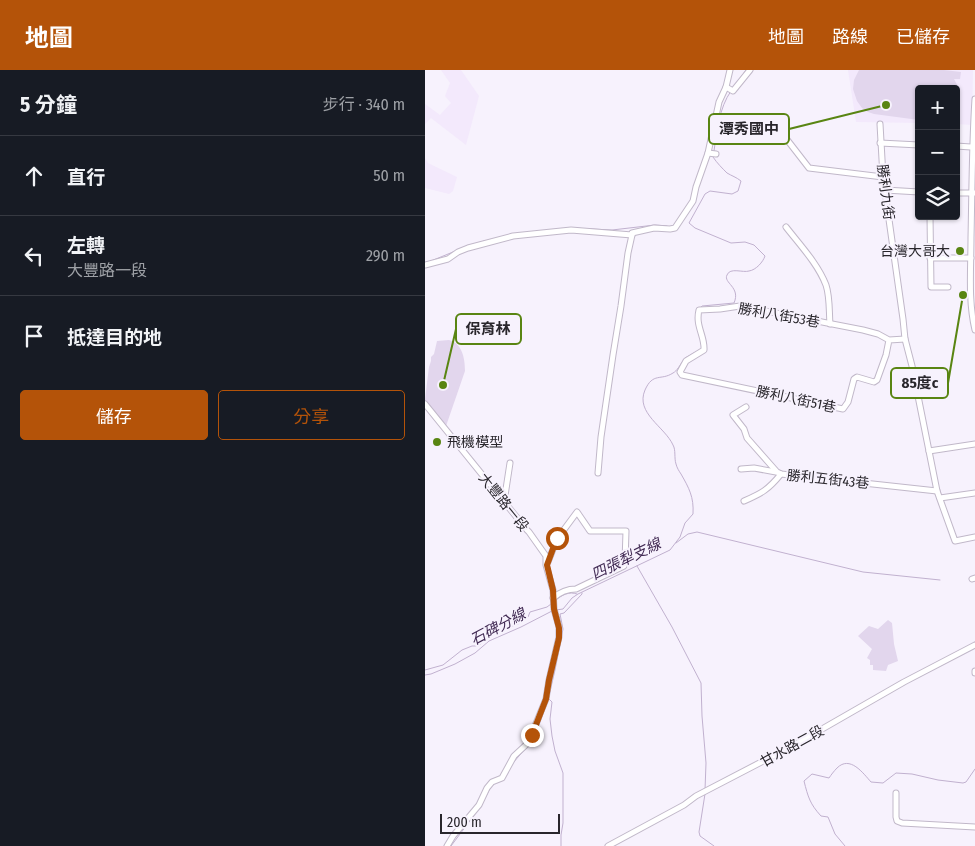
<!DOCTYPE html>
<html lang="zh-TW">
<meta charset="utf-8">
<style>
:root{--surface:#171b24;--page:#20242c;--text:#f1f3f6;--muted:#9ea1a6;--line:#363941;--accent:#b45309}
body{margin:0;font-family:"Fira Sans Condensed","Noto Sans TC",sans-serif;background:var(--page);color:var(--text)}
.controls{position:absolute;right:15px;top:15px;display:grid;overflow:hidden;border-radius:5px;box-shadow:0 1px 4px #0004}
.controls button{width:45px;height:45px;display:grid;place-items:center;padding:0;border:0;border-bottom:1px solid var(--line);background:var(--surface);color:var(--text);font:25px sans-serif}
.scale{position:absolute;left:15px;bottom:12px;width:120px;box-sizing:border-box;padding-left:5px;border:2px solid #29262c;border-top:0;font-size:14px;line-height:18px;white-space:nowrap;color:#29262c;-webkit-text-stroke:4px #f7f2fd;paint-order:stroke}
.stop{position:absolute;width:15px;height:15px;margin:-11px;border:4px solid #b45309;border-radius:50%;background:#fff}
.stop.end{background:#b45309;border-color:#fff;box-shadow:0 1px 5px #0008}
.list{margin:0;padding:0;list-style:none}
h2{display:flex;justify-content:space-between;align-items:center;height:65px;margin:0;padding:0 20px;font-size:21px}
h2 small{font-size:16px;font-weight:400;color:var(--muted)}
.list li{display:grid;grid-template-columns:32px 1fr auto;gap:15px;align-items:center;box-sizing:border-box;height:80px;padding:0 20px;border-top:1px solid var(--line)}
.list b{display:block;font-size:19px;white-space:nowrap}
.list p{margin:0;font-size:16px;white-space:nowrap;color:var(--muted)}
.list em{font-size:16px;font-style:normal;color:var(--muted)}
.actions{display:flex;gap:10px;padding:15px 20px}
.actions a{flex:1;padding:11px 0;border:1px solid var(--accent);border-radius:5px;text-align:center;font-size:18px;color:var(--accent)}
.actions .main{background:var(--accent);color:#fff}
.icon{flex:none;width:28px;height:28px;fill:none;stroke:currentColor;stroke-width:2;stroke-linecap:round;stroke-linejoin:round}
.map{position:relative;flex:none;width:550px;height:776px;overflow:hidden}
header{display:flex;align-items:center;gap:30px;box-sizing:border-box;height:70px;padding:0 25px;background:var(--accent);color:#fff}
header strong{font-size:24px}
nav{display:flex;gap:28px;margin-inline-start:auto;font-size:18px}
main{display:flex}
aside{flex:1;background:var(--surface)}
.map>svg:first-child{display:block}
.built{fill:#f3e9fc}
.green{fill:#e2d6ed}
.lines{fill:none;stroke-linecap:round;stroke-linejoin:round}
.stream{stroke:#c1b1cf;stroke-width:1}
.minor-casing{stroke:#c1b8c9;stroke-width:7}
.minor{stroke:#fff;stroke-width:5}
.route{stroke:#b45309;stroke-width:6}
.poi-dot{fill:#598512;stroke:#f7f2fd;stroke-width:2}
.labels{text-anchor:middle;stroke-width:4;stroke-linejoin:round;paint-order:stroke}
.street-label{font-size:14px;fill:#29262c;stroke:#f7f2fd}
.poi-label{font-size:14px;fill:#29262c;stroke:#f7f2fd;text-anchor:end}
.water-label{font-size:15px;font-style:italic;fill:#422b54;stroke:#f7f2fd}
.leader{fill:none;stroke:#598512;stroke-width:2}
.callout-dot{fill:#598512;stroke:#f7f2fd;stroke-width:2}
.callout{fill:#f7f2fd;stroke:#598512;stroke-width:2}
.callout-label{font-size:15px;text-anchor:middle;font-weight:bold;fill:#29262c}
</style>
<header>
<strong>地圖</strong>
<nav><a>地圖</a><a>路線</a><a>已儲存</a></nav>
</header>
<main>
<aside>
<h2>5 分鐘<small>步行 · 340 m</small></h2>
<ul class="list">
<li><svg class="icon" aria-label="ahead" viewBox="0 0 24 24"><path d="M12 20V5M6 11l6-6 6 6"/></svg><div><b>直行</b></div><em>50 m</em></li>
<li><svg class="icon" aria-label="left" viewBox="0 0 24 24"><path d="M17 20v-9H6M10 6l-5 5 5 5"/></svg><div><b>左轉</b><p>大豐路一段</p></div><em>290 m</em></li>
<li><svg class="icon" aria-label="arrive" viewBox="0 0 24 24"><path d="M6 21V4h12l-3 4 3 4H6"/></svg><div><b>抵達目的地</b></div></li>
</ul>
<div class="actions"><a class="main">儲存</a><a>分享</a></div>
</aside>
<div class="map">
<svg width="550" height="776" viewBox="0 0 550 776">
<rect width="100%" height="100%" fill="#f7f2fd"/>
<g class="built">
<path d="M16 0H36L54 26 41 75 6 48 0 54V34L15 45 26 33 20 26 25 13Z"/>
<path d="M423 0H548L547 55 531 54V19H494V53L431 52Z"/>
<path d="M0 88 3 93 32 107 28 121 24 124 0 118Z"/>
</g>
<g class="green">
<path d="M434 0H519L536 2 535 9H529C535 19 536 28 531 39V19H494V50L449 44 443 42 437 38 432 31 428 19 429 10Z"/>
<path d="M24 270C37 273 40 288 40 301L20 359 0 333V329L4 297 6 291V287L9 284 12 271Z"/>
<path d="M463 550 467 553 469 574 473 591 463 595 461 601 448 600V595H445V590L442 588 447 579 433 566 444 556 453 559Z"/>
</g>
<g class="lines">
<g class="stream">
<path d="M314 10 321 0"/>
<path d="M289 81C292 61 294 38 306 21"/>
<path d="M146 158 187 160 230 155 242 156"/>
<path d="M43 176 59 171"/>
<path d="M6 191 28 182"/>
<path d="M275 238 277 236 309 233C316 217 298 213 302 205 305 197 318 203 324 201 331 200 338 192 340 186L329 175 320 172 306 173 270 158 264 153 280 124 285 121 307 124 313 121 316 111C311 107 307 106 302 103 297 98 292 93 288 87V85"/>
<path d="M273 260 275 268"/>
<path d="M260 288 276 279"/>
<path d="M251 473 263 464 272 462 438 502 515 510"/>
<path d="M212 496 247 557 276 613 277 646 281 693 280 720"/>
<path d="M131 530C137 525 144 521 152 524"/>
<path d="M131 540 138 539 147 528 153 524 245 480 255 467 260 453 268 444C269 427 264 418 256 404 254 401 252 398 251 394 249 388 251 380 248 375 240 357 210 343 220 320 228 302 236 311 248 303 252 301 255 295 258 291"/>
<path d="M0 600 18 595 37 580 47 576H53L67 565 82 558 93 554 103 547 105 542 122 537 126 534"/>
<path d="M0 605 6 604 30 594 50 583 64 571 96 557 127 541"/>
<path d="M124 629 127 632 125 649 127 666 130 681 138 703V753L136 765V776"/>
<path d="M106 671 114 655 123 630 130 600 138 559 135 544 139 543 157 524V523"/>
<path d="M87 694 101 678"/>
<path d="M280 724 274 762 275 766 289 776"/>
<path d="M61 726 67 715 70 713"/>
<path d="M26 776 50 744"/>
<path d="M420 776 410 764 403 747 396 746C385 734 383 727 379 711L387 704 404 708C406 705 409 701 412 698 425 685 438 703 446 712L458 713 471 703 487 704 513 710 538 713 541 712 550 699"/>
</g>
<defs>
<g id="minor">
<path d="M301 17 308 21 325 0"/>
<path d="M550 29C547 75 547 121 546 168 546 199 543 230 550 260"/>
<path d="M455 54 458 107 478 249 480 269 487 296 512 421 530 471 550 467"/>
<path d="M353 58 384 98 458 107"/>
<path d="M455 73 494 75"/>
<path d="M531 76 546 77 550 76"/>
<path d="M283 83 291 84"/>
<path d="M460 120 494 122"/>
<path d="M531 123H550"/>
<path d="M505 146 506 217H523"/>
<path d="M361 157C375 175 393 194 401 215 405 227 404 242 405 254"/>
<path d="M505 188H546"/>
<path d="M0 195 23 189 33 182 43 178 88 166 146 160 207 165V163L229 158 245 159 250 158 268 131 271 117 283 83 294 32 301 17 305 0"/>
<path d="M464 270 461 285 452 310 449 312 432 307 429 309 423 332 418 339 257 305 255 302 261 291 279 280C280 266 270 256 274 240L295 239 315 236 438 260 453 264 464 270 480 269"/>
<path d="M0 334 102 460 104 462 121 486V495L128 520 129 539 134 557V567L124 610 121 629 103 673 89 686 77 708 67 712 62 718 54 735 28 766 22 776"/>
<path d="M321 337 308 345 319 359 322 368 352 402 356 404 512 421"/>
<path d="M504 381 550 374"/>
<path d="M316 399 329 398 351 402"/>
<path d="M173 403 176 367 188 285 196 236 203 183 207 165"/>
<path d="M515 428 550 423"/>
<path d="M319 431C337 423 343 420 356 404"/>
<path d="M79 432 85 393"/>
<path d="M123 492 132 469 152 442 165 461H201L200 492 199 496 151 519C142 519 135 522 128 528"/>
<path d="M547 509 550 508"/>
<path d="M550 601V603"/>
<path d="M471 723V747L472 751 477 753 550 757"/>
<path d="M183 776 259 735 271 726 371 674 479 612 550 575"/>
</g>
</defs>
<use href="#minor" class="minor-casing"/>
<use href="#minor" class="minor"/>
</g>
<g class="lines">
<path class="route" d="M107 665 121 629 124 610 134 568V558L129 539 128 520 122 495 132 468"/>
</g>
<g class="poi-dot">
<circle cx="535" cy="181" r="5"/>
<circle cx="12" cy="372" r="5"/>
</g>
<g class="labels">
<g class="street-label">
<text transform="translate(461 122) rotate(83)" y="5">勝利九街</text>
<text transform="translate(354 245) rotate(10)" y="5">勝利八街53巷</text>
<text transform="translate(371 329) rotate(12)" y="5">勝利八街51巷</text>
<text transform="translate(403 409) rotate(6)" y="5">勝利五街43巷</text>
<text transform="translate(79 432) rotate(51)" y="5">大豐路一段</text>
<text transform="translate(367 676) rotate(-29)" y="5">甘水路二段</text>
</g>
<g class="poi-label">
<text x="525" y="186">台灣大哥大</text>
<text x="22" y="377" text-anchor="start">飛機模型</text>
</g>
<g class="water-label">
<text transform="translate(201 489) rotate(-26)" y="5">四張犁支線</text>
<text transform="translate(73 557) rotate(-28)" y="5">石碑分線</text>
</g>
</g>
<path class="leader" d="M461 35L364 59M18 315L31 259M538 225L523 313"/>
<g class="callout-dot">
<circle cx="461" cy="35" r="5"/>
<circle cx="18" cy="315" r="5"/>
<circle cx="538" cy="225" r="5"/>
</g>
<g class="callout">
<rect x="284" y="44" width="80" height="30" rx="5"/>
<rect x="31" y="244" width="65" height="30" rx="5"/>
<rect x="466" y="298" width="57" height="30" rx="5"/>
</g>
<g class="callout-label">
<text x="324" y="64">潭秀國中</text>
<text x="63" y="264">保育林</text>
<text x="495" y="318">85度c</text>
</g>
</svg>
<div class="controls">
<button>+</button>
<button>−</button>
<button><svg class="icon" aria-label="layers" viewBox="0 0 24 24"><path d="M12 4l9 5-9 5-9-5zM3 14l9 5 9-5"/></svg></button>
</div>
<div class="scale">200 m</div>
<div class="stop" style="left:132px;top:468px"></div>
<div class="stop end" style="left:107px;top:665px"></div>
</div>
</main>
